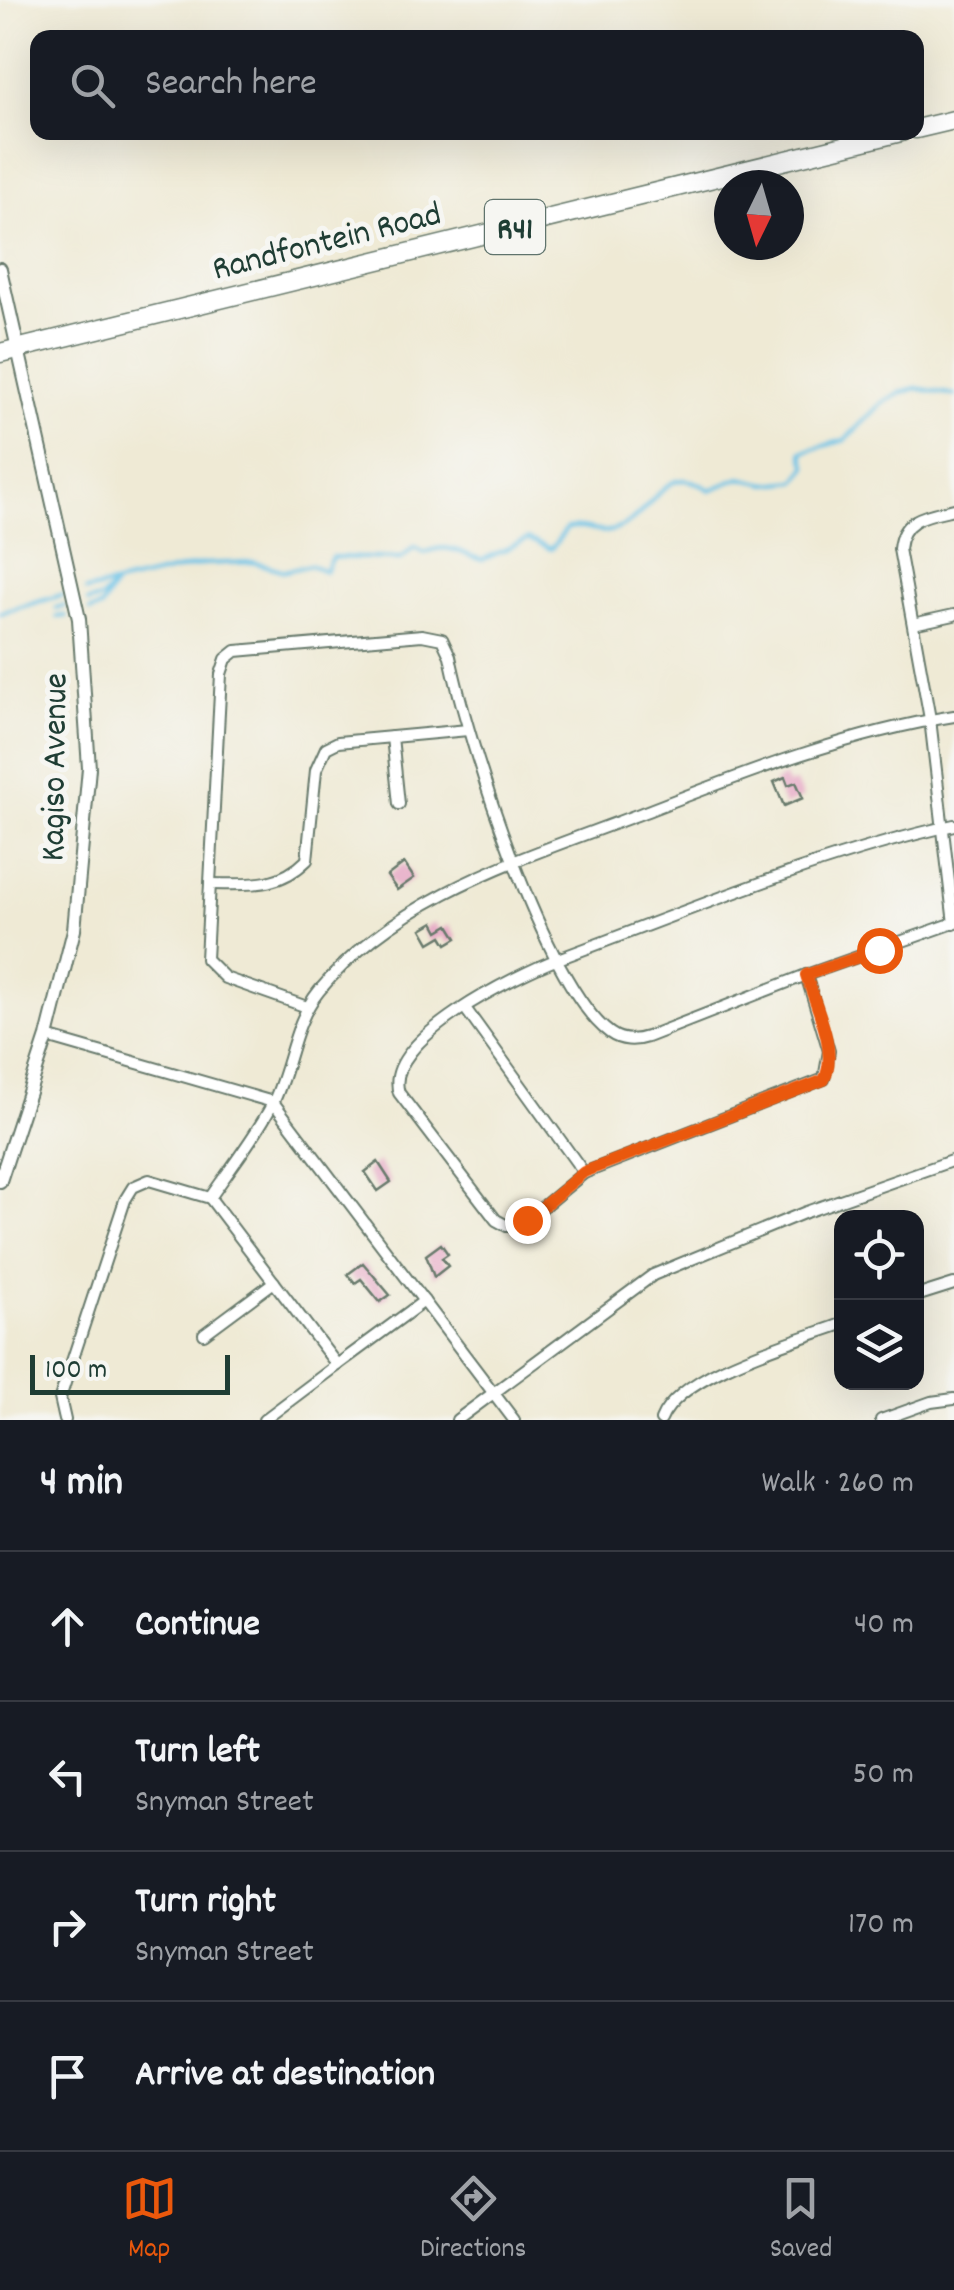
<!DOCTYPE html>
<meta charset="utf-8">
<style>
:root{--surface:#171b24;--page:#242831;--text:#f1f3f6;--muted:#9ea1a6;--line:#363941;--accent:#ea580c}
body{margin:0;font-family:Dekko,sans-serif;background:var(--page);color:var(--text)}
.controls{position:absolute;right:30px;bottom:30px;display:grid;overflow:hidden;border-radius:20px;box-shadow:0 10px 40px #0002}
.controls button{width:90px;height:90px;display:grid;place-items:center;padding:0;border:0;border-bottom:2px solid var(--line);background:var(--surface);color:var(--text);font:50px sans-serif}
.compass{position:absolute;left:714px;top:170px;width:90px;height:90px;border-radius:50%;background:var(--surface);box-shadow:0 10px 40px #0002;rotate:185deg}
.scale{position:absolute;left:30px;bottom:25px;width:200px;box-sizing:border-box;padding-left:10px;border:5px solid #1f3d34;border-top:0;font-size:28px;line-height:35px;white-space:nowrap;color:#1f3d34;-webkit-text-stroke:8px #f6f6f2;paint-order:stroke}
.stop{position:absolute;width:30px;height:30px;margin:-22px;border:8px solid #ea580c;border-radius:50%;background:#fff}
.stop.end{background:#ea580c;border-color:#fff;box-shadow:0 2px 10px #0008}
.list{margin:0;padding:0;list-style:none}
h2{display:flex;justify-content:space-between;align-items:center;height:130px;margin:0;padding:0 40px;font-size:42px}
h2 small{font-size:32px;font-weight:400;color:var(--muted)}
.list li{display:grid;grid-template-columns:65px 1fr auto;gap:30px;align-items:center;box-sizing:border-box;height:150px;padding:0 40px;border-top:2px solid var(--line)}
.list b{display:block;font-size:38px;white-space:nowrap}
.list p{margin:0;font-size:32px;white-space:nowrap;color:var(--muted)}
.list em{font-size:32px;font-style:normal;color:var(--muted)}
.icon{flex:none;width:55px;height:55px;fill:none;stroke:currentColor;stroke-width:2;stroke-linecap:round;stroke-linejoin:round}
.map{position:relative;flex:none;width:954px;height:1420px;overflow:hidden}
.search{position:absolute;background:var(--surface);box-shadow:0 10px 40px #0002;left:30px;right:30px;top:30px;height:110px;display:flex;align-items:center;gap:25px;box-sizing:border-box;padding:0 35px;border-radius:20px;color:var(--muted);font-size:38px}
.sheet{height:730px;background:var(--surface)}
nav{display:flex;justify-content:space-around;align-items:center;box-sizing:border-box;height:140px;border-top:2px solid var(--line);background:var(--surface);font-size:28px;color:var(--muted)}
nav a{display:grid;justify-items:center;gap:5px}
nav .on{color:var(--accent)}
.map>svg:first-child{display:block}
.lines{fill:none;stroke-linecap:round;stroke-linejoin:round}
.stream{stroke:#69c3e7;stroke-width:4}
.building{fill:#e7aac6}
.minor-casing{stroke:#687a6c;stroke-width:14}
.tertiary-casing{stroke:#687a6c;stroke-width:16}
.primary-casing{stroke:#687a6c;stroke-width:21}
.minor{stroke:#fff;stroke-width:10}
.tertiary{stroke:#fff;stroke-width:12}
.primary{stroke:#fff;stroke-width:18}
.route{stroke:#ea580c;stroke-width:12}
.labels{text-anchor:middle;stroke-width:10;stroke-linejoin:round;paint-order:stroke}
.shield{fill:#f6f6f2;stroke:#60746d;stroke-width:2.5}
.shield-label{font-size:32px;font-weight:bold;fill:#1f3d34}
.street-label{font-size:35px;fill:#1f3d34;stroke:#f6f6f2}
</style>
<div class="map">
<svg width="954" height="1420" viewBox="0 0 954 1420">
<rect width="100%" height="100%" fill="#f6f6f2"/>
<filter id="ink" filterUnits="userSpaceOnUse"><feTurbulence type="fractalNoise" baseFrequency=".01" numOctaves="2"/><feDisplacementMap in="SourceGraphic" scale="20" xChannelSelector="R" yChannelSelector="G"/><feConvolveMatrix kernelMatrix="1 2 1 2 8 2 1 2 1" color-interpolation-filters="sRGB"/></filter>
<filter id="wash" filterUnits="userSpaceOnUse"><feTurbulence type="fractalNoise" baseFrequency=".0048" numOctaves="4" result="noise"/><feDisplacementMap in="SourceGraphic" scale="40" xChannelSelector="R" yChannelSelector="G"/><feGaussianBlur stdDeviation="2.25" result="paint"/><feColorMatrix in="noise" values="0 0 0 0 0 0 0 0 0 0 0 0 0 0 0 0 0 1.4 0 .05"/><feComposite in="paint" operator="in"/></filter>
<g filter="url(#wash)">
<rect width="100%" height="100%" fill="#efead5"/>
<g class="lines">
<g class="stream">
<path d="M86 591 203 564 253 562 285 571 310 565 325 571 332 557 401 559 414 547 425 553C448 542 460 553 482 560L528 539 551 549 567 528C584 525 598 535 614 530 655 517 662 456 710 490L740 478 767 484 796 481 807 467 802 452 845 440 882 403 900 393 916 388 954 395"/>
<path d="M88 602 101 599 112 588"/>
<path d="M56 608 64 606"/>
<path d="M90 611 101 608 115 585"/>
<path d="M0 613 62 595"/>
<path d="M57 617 66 616"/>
</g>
</g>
<g id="blocks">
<g class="building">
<path d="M785 777 788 785 796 782 803 798 784 806 774 782Z"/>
<path d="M404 863 414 878 397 890 387 876Z"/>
<path d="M434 922 439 931 449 925 457 938 447 944 442 936 430 943 422 929Z"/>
<path d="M378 1162 391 1182 378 1191 365 1172Z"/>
<path d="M441 1244 448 1254 442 1258 448 1266 434 1277 426 1255Z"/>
<path d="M363 1263 390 1295 380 1302 361 1279 355 1283 348 1274Z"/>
</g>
</g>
</g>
<g filter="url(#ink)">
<use href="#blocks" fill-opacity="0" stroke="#687a6c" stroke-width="2.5"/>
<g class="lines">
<defs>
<g id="minor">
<path d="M954 509C928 515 902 517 899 549L930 719 954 924"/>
<path d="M913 624 954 615"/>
<path d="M392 737 399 804"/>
<path d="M210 884C248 884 278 889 307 860L316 770 326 748 338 742 468 730"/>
<path d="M806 975 951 924"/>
<path d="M307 1007 225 978 206 959 221 674 226 659 236 651 422 635 442 639 450 656C466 737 545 986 610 1033 621 1041 635 1041 647 1037L806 975 829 1051 824 1079 584 1173 527 1220 507 1226 496 1220 399 1093C381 1040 519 974 558 959 688 911 819 855 954 825"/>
<path d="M465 1008 584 1173"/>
<path d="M47 1037 273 1102 514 1420"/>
<path d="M210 1198C231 1167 256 1136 273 1103 291 1066 293 1023 319 991 400 893 528 857 642 813 743 774 847 733 954 716"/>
<path d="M916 1296 954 1284"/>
<path d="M204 1334 274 1282"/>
<path d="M337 1365 424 1301"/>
<path d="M65 1420 60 1398 125 1200 133 1187 149 1180 210 1198 337 1365 264 1420"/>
<path d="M457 1420 653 1275 806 1212 954 1160"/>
<path d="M661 1420C680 1372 796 1341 842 1324"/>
<path d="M881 1420 931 1402 954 1399"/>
</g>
<path id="tertiary" d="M0 269 79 619 89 768 74 930 47 1037 0 1181"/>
<g id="primary">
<path d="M916 129 954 120"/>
<path d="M0 353 901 132"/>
</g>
</defs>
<use href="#minor" class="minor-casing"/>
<use href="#tertiary" class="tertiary-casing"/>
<use href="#primary" class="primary-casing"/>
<use href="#minor" class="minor"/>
<use href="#tertiary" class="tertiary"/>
<use href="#primary" class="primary"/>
</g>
</g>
<g class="lines" filter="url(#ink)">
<path class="route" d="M527 1220 584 1172 824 1080C839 1051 815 1004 806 975L879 950"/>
</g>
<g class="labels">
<rect class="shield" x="485" y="200" width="60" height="54" rx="8"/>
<g class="shield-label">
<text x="515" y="238">R41</text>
</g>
<g class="street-label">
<text transform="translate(326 239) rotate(-14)" y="12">Randfontein Road</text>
<text transform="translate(52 767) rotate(-89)" y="12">Kagiso Avenue</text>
</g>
</g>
</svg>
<div class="controls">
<button><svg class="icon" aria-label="locate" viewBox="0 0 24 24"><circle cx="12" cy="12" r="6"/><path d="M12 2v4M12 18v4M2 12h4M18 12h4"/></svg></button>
<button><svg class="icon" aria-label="layers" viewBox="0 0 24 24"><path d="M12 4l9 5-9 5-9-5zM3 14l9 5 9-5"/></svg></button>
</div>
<svg class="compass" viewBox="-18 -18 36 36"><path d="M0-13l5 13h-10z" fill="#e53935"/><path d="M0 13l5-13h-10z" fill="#9ea1a6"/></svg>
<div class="scale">100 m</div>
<div class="stop" style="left:879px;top:950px"></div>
<div class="stop end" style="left:527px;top:1220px"></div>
<div class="search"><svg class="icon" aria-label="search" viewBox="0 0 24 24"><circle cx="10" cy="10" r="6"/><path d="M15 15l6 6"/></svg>Search here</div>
</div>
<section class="sheet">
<h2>4 min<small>Walk · 260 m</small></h2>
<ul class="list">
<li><svg class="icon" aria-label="ahead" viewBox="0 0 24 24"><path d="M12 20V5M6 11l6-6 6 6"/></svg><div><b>Continue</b></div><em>40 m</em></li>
<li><svg class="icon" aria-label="left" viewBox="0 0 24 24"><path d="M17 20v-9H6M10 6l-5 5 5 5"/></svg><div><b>Turn left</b><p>Snyman Street</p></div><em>50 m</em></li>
<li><svg class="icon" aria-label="right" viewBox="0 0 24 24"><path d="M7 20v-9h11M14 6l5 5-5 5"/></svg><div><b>Turn right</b><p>Snyman Street</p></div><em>170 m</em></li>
<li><svg class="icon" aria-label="arrive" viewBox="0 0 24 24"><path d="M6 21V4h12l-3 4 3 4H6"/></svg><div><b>Arrive at destination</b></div></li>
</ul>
</section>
<nav>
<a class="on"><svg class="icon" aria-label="map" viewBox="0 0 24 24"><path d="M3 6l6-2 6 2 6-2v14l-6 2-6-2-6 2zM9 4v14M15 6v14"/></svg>Map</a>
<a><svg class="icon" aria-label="directions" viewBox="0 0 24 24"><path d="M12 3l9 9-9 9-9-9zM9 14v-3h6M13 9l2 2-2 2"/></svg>Directions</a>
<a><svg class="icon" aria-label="saved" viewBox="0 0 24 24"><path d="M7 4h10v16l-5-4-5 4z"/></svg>Saved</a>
</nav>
